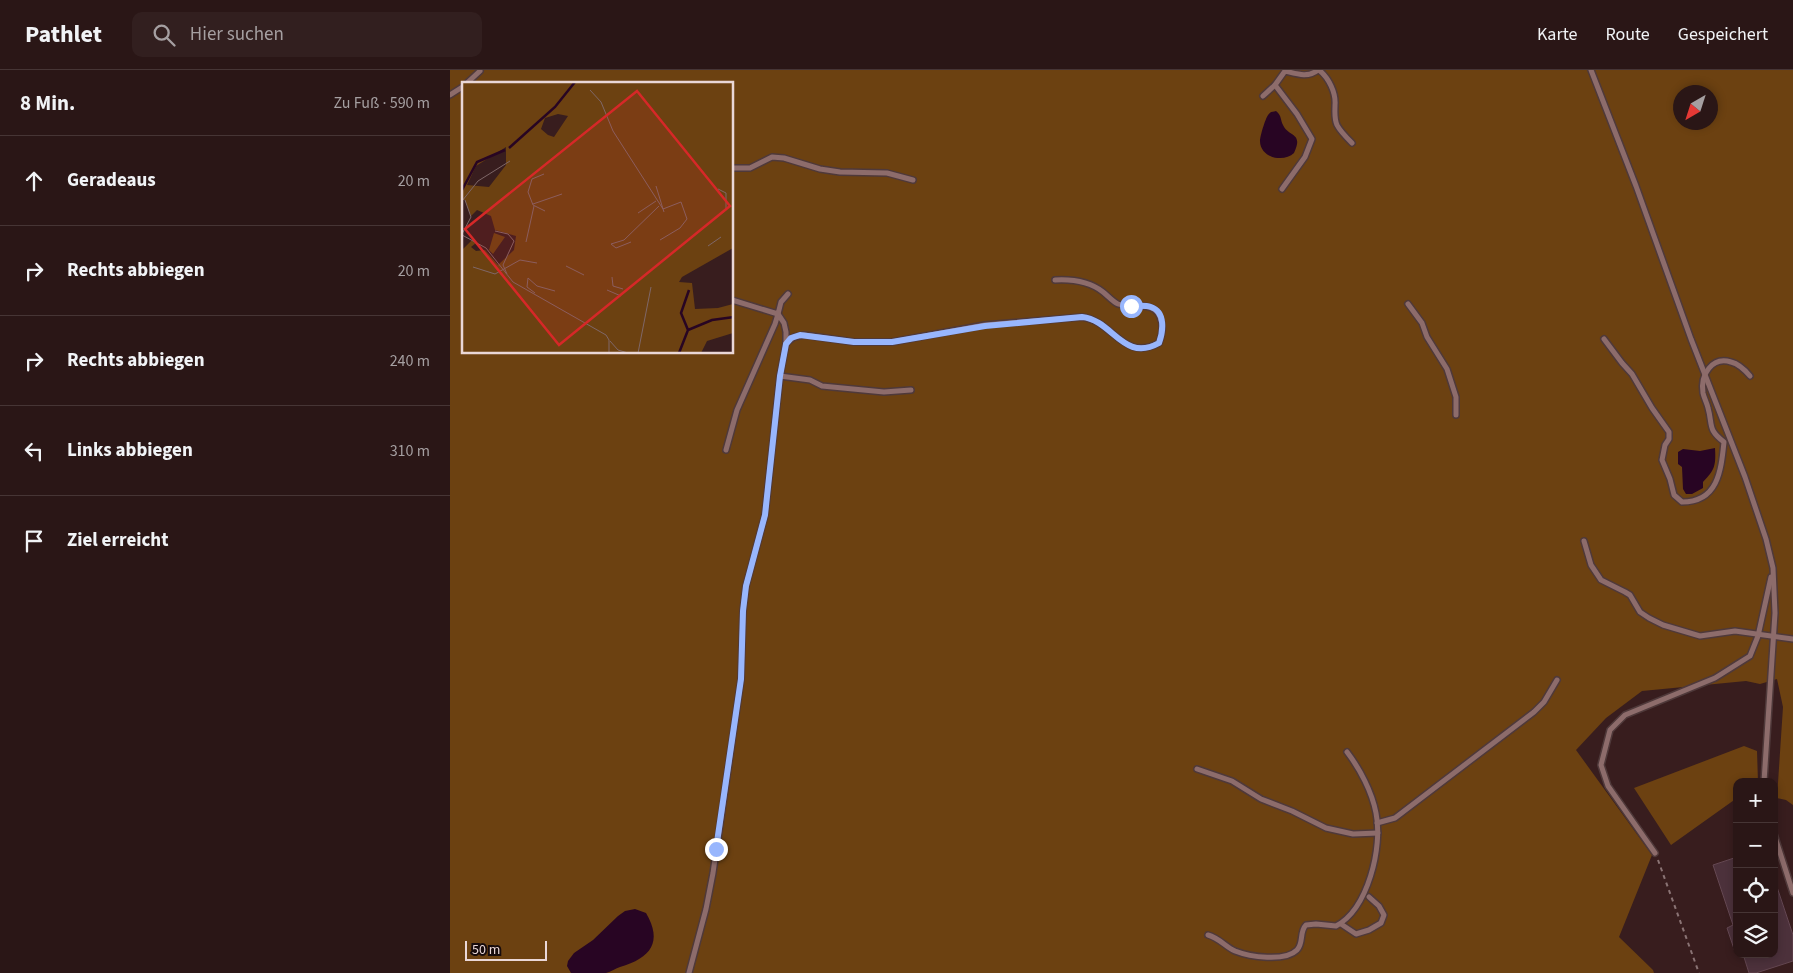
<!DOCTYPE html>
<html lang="de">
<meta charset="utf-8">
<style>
:root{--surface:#2a1616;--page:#321f1f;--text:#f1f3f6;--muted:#a59fa1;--line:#463535}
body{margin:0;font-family:"Source Sans 3",sans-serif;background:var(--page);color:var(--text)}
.controls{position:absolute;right:15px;bottom:15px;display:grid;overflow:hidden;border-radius:10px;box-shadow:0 2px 8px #0003}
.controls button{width:45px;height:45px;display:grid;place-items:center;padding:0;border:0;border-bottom:1px solid var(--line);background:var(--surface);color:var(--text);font:25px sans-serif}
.compass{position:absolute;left:1223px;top:15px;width:45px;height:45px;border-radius:50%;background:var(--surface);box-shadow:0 2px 8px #0003;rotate:219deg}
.scale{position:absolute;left:15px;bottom:12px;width:82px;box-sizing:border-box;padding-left:5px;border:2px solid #ead7d7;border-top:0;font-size:14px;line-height:18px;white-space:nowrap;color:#ead7d7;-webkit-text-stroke:4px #170b0c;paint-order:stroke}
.stop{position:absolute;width:15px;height:15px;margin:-11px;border:4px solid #98b6fd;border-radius:50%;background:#fff}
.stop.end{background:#98b6fd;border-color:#fff;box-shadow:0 1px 5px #0008}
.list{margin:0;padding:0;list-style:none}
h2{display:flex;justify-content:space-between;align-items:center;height:65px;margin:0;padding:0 20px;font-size:21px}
h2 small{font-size:16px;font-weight:400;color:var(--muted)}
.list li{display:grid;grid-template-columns:32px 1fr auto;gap:15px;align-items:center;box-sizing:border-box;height:90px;padding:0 20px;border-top:1px solid var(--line)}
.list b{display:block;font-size:19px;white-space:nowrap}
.list em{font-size:16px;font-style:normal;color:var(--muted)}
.icon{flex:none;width:28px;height:28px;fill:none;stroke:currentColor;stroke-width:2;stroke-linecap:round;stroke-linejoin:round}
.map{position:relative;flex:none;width:1343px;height:903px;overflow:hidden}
header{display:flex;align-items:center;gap:30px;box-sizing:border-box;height:70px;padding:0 25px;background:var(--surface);border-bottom:1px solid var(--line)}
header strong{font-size:24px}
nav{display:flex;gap:28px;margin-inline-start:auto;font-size:18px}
.search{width:350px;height:45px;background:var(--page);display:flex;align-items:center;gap:12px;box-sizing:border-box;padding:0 18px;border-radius:10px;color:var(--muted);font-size:19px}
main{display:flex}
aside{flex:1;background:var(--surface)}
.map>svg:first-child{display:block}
.green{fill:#6c4111;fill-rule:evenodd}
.water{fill:#280523}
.building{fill:#4c313b;stroke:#644751}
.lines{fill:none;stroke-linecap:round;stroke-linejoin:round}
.service-casing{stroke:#4f393a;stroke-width:8}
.path{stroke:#8a7374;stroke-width:2;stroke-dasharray:4 4;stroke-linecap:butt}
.service{stroke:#8d6c6b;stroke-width:5}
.route{stroke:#98b6fd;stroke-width:6}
.inset-river{fill:none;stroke:#280523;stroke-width:2.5}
.inset-road{fill:none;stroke:#7f6768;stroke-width:1}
.view{fill:#d62828;fill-opacity:0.15;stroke:#d62828;stroke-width:2.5}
.inset-edge{fill:none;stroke:#ead7d7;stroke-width:2.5}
</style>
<header>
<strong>Pathlet</strong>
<div class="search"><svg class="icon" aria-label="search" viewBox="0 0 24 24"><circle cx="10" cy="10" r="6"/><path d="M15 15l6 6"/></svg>Hier suchen</div>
<nav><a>Karte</a><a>Route</a><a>Gespeichert</a></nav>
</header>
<main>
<aside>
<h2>8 Min.<small>Zu Fuß · 590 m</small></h2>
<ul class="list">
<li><svg class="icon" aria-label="ahead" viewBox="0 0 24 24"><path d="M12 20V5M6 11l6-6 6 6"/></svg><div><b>Geradeaus</b></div><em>20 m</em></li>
<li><svg class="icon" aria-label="right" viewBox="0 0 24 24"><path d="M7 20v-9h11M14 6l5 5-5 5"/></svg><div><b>Rechts abbiegen</b></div><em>20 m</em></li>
<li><svg class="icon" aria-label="right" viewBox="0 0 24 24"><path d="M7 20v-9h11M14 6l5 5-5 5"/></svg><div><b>Rechts abbiegen</b></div><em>240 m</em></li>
<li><svg class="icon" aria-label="left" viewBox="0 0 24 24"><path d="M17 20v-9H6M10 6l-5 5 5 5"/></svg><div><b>Links abbiegen</b></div><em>310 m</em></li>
<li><svg class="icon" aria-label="arrive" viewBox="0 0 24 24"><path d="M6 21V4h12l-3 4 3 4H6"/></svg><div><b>Ziel erreicht</b></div></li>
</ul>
</aside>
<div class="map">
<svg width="1343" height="903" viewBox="0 0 1343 903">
<rect width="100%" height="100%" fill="#381d1e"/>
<g class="green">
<path d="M0 0H1343V735L1336 730 1327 728 1333 637 1327 609 1310 614 1296 611 1192 621 1156 648 1126 680 1202 785 1169 867 1203 900 1204 903H0ZM14 14H282V282H14ZM1230 22H1260V52H1230Z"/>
<path d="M1294 676 1307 681 1308 712H1287V728L1221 775 1184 718Z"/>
</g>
<g class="water">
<path d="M826 41C832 46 830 49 833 55 838 67 854 62 844 83 834 93 810 88 810 71 810 66 816 46 819 44 821 41 823 42 826 41Z"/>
<path d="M1265 378C1266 395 1265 400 1253 412V418L1242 424H1236L1233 419 1232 397 1228 394V382L1233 379 1250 381Z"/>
<path d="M185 839 196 843C213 872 201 888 170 897 166 898 161 902 156 903 145 903 132 903 121 903L117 896 118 891 124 883 143 870 168 846 175 841Z"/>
</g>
<g class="building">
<path d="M1287 787V881L1285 882 1277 858 1283 855 1263 795Z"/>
<path d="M1324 814H1326L1343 865V891L1306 903H1299L1293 884H1324Z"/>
</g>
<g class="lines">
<defs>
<g id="service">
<path d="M869 0C879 8 886 23 885 35 885 42 884 48 887 55 890 61 897 68 902 73"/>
<path d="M1141 0 1186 116 1241 269 1295 407 1316 469 1323 498 1325 543 1314 712"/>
<path d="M16 14 30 1"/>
<path d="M825 15 847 44 862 69 855 87 832 119"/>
<path d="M0 25 14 16"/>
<path d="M813 26 825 15 835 1C847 4 858 8 868 0"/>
<path d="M282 98H300L322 87 334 88 370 99 390 102 437 103 463 110"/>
<path d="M282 230 328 244 331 232 338 224"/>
<path d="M958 234 972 253 977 267 997 299 1006 327V345"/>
<path d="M1154 269 1172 293 1182 304 1202 338 1219 362V369L1215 375 1212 390 1220 409 1224 425 1232 432C1268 432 1271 401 1274 372 1257 359 1263 355 1258 338 1257 333 1254 328 1253 323 1250 305 1262 286 1281 292 1289 294 1295 300 1300 306"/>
<path d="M336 273 344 267 354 265 404 272H442L535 255 632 247C664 251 672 292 709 273 712 264 714 256 710 247 704 230 682 239 668 234 663 232 658 226 653 222 639 211 623 209 605 210"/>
<path d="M330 306 360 310 372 316 434 322 461 320"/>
<path d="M1134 471 1141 495 1151 510 1175 522 1180 525 1190 542 1199 548 1213 555 1250 566 1285 561 1343 569"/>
<path d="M747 699 782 711 811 729 842 741 876 758 903 764 928 763"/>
<path d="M927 753 945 748 1084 642 1094 632 1107 610"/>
<path d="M1324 764 1343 823"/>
<path d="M1205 783 1158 716 1151 695 1160 660 1175 645 1265 608 1300 586 1308 566 1321 507"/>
<path d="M891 854 906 864 919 860 931 853 934 845 929 836 919 827"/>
<path d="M758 865C769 868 776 877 785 881 800 887 835 892 847 880 854 873 849 862 856 855L866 854 886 856C918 839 933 777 926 743 922 722 910 699 897 682"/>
<path d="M239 903 256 839 263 803 291 609 293 541 296 516 315 445 330 306 336 274V262L334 253 328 244 325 254 287 340 276 380"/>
</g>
</defs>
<use href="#service" class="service-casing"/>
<path class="path" d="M1208 790 1249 903"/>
<use href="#service" class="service"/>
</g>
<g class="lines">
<path class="route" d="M266 779 291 609 293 541 296 516 315 445 330 306 336 274 341 268 350 265 404 272H442L535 256 632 247C663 250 673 293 709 273 713 262 716 242 701 237 695 235 687 236 681 236"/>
</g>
<g transform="translate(12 12)">
<rect width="271" height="271" fill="#381d1e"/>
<path d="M0 0H271V166L220 195 217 200 230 201 233 227 256 226 271 222V251L245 259 239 271H0V168L10 158 14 161 9 165 14 169 23 168 36 183 52 168 54 154 33 148 29 134 15 128 9 134 3 118H0ZM96 32 106 34 92 55 86 53 79 47 83 36ZM44 65V83L27 105 5 103 14 84ZM32 151 43 155 31 172 27 168Z" fill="#6c4111" fill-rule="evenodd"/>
<path class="inset-river" d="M47 66 93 25 113 0M0 108 15 80 43 68M226 248 219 231 227 208M217 271 226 248 250 238 272 235"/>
<path class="inset-road" d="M128 8 139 20 151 49 201 127 194 104M82 92 70 97 66 110 71 123 83 129M256 107 264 111V127M0 119 16 99 48 79M71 122 100 112M176 131 194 119M33 149 46 152 52 159 41 183 45 192M0 152 9 135 3 118M0 153 24 166 51 200 144 253 147 258V271M198 158 218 146 225 137 219 120 201 127 202 130M64 160 72 124M169 160 154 166 149 162 162 158 197 124M246 164 259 155M104 184 122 193M11 185 33 192 58 178 75 181M150 195 151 204 161 207M145 208 159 214M73 211 65 205 66 196 75 204 93 209M148 259 156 268 166 271M176 271 189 205"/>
<path class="view" d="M175 9 268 124 97 263 3 147Z"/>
<rect width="271" height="271" class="inset-edge"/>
</g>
</svg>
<div class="controls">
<button>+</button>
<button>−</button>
<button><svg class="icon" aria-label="locate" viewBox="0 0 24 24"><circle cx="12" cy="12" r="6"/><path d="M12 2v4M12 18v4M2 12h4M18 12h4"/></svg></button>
<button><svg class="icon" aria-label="layers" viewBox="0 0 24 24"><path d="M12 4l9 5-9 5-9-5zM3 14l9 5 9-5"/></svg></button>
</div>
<svg class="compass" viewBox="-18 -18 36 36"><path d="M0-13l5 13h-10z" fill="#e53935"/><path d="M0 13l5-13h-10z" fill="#a59fa1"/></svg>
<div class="scale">50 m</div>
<div class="stop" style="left:681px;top:236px"></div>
<div class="stop end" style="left:266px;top:779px"></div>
</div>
</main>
